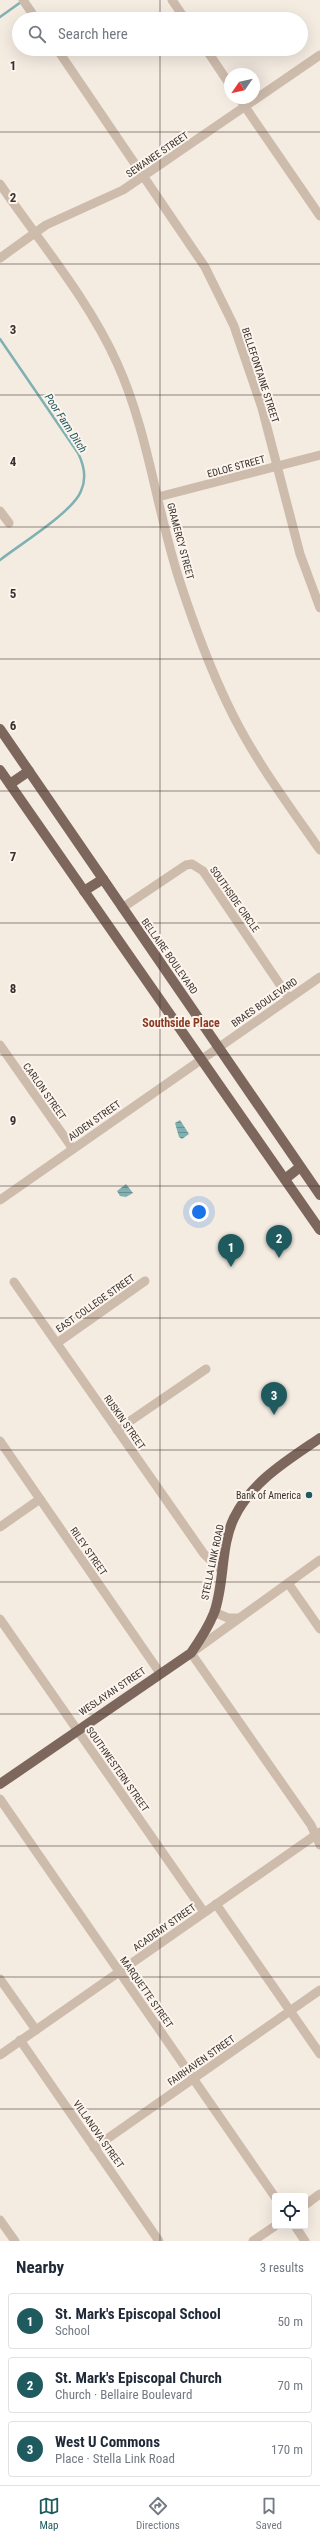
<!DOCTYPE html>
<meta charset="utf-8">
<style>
:root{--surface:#fff;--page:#f2f2f3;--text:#1f2937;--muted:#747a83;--line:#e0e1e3;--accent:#1f5a5e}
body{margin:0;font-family:"Roboto Condensed",sans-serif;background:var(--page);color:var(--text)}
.controls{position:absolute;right:12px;bottom:12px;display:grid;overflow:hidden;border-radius:4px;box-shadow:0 4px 16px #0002}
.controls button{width:36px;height:36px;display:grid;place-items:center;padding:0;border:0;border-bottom:1px solid var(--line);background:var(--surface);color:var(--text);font:20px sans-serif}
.compass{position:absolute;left:224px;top:68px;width:36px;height:36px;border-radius:50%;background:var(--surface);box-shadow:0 4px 16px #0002;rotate:236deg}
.you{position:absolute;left:199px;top:1212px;width:14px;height:14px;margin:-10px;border:3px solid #fff;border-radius:50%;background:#1a73e8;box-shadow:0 0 0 6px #1a73e833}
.badge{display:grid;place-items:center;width:26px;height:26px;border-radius:50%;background:var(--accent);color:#fff;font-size:13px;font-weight:700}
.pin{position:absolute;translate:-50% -33px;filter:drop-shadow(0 1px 2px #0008)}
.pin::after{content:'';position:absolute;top:21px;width:14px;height:12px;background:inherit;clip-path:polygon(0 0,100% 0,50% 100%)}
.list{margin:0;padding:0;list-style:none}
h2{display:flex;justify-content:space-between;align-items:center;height:52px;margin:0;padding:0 16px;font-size:17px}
h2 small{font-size:13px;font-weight:400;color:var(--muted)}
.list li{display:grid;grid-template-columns:26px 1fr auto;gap:12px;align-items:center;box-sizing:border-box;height:56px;margin:0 8px 8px;padding:0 8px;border:1px solid var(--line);border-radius:4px}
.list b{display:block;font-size:15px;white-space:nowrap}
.list p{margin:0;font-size:13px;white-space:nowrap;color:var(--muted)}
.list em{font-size:13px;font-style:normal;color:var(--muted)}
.icon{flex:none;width:22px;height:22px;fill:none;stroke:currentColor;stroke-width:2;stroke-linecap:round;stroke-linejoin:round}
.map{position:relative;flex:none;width:320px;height:2241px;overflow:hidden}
.search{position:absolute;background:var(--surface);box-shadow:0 4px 16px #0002;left:12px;right:12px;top:12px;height:44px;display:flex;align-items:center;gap:10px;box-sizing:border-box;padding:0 14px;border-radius:22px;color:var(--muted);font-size:15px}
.sheet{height:244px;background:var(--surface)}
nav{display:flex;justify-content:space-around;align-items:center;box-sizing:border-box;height:56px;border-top:1px solid var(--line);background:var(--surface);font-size:11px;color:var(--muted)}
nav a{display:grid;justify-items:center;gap:2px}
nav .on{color:var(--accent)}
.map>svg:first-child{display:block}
.water{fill:url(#water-rules)}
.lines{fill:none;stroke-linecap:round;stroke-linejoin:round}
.stream{stroke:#7fb0b2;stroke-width:2.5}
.minor{stroke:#cdbbac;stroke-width:9}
.major{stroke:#7d675c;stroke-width:10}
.grid{fill:none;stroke:#3b302b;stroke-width:1;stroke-opacity:0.55}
.poi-dot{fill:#1f5a5e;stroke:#fbf5ee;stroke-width:1.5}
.labels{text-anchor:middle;stroke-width:4;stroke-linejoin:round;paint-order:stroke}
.street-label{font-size:10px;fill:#3b302b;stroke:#fbf5ee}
.poi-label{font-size:10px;fill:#3b302b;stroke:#fbf5ee;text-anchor:end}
.water-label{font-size:11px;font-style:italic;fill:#1f5a5e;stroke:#fbf5ee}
.quarter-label{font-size:12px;font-weight:bold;fill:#8c3b22;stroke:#fbf5ee}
.grid-label{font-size:13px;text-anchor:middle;font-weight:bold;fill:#3b302b;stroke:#fbf5ee;stroke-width:4;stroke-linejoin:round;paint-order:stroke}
</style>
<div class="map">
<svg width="320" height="2241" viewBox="0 0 320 2241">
<defs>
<pattern id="water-rules" width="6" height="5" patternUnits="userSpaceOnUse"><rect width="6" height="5" fill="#7fb0b2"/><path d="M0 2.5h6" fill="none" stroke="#699091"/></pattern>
</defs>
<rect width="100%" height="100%" fill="#f4ebe1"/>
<g class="water">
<path d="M180 1120 189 1134 182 1139 179 1137 175 1123Z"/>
<path d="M126 1184 133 1193 126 1197 120 1196 117 1191Z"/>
</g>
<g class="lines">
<g class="stream">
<path d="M0 17 21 2"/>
<path d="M0 339 78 453C84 465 87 478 81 491 73 512 19 545 0 560"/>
</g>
<g class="minor">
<path d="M23 0 36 19"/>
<path d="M172 0 185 19"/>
<path d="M57 49 205 267 234 326 262 408 300 554 320 608"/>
<path d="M206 49 230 85"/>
<path d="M239 98 320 216"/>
<path d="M0 184C39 241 89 300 117 363 148 431 156 508 179 579 193 622 208 664 228 705 252 756 287 803 320 850"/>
<path d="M0 258 46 225 123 190 320 55"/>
<path d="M158 497 320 455"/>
<path d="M0 511 9 523"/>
<path d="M122 908 186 865 192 864 203 871 289 998"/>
<path d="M0 1045 73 1149"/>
<path d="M0 1200 320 977"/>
<path d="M14 1282 204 1554 222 1571"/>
<path d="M57 1343 145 1281"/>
<path d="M117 1430 206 1369"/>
<path d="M0 1441 160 1673"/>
<path d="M0 1527 40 1499"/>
<path d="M320 1560 191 1653 311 1825 320 1845"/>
<path d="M288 1583 320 1629"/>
<path d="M214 1612 228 1618H238"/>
<path d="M0 1619 204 1912"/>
<path d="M0 1799 275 2197"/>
<path d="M216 1904 320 2054"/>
<path d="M0 1979 36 2030"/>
<path d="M20 2040 159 2241"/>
<path d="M0 2055 320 1832"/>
<path d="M94 2148 320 1990"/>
<path d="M305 2205 320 2194"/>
<path d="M0 2220 15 2241"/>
<path d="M295 2226 305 2241"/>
<path d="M253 2241 275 2226"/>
</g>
<g class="major">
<path d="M0 729 320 1195"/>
<path d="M0 770 320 1230"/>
<path d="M10 784 29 771"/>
<path d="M84 891 103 879"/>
<path d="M285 1179 300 1167"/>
<path d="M0 1784 191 1653C200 1640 208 1628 214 1613 225 1583 220 1547 234 1518 252 1481 288 1460 320 1438"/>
</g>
</g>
<path class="grid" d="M160 0V19M160 49V2241M0 132H320M0 264H320M0 395H320M0 527H320M0 659H320M0 791H320M0 923H320M0 1055H320M0 1186H320M0 1318H320M0 1450H320M0 1582H320M0 1714H320M0 1846H320M0 1977H320M0 2109H320"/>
<circle class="poi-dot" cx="309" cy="1495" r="4"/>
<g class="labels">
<g class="street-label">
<text transform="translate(157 154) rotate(-34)" y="4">SEWANEE STREET</text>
<text transform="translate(261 375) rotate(72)" y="4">BELLEFONTAINE STREET</text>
<text transform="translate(236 466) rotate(-15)" y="4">EDLOE STREET</text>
<text transform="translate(181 541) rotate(75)" y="4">GRAMERCY STREET</text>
<text transform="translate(235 899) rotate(55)" y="4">SOUTHSIDE CIRCLE</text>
<text transform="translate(170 956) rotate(55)" y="4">BELLAIRE BOULEVARD</text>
<text transform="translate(264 1002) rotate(-35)" y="4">BRAES BOULEVARD</text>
<text transform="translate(45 1091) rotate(55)" y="4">CARLON STREET</text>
<text transform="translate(94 1120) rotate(-35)" y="4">AUDEN STREET</text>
<text transform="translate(95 1303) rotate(-35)" y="4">EAST COLLEGE STREET</text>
<text transform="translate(125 1422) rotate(55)" y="4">RUSKIN STREET</text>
<text transform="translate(89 1551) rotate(55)" y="4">RILEY STREET</text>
<text transform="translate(212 1562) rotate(-78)" y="4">STELLA LINK ROAD</text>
<text transform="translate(112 1691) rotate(-34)" y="4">WESLAYAN STREET</text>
<text transform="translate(118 1769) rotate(55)" y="4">SOUTHWESTERN STREET</text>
<text transform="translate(164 1927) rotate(-35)" y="4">ACADEMY STREET</text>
<text transform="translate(147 1992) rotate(55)" y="4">MARQUETTE STREET</text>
<text transform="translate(201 2060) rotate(-35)" y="4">FAIRHAVEN STREET</text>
<text transform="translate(99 2134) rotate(55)" y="4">VILLANOVA STREET</text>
</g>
<g class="poi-label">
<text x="301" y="1499">Bank of America</text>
</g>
<g class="water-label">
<text transform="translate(66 423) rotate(57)" y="4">Poor Farm Ditch</text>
</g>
<g class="quarter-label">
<text x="181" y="1027">Southside Place</text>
</g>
</g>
<g class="grid-label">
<text x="13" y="70">1</text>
<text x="13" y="202">2</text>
<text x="13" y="334">3</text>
<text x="13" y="466">4</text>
<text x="13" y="598">5</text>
<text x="13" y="730">6</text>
<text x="13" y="861">7</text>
<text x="13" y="993">8</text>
<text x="13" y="1125">9</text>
</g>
</svg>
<div class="controls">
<button><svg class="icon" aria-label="locate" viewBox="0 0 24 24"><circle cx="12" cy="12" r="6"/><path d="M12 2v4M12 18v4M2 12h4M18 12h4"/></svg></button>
</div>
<svg class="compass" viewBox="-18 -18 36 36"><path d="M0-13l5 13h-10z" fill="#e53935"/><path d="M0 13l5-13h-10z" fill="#747a83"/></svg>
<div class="you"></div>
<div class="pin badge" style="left:231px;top:1267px">1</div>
<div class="pin badge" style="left:279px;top:1258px">2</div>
<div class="pin badge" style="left:274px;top:1415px">3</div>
<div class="search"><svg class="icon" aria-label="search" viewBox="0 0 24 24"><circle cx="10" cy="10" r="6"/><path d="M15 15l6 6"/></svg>Search here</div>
</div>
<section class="sheet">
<h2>Nearby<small>3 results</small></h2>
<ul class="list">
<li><span class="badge">1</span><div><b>St. Mark's Episcopal School</b><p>School</p></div><em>50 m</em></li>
<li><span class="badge">2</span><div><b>St. Mark's Episcopal Church</b><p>Church · Bellaire Boulevard</p></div><em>70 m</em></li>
<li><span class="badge">3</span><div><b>West U Commons</b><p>Place · Stella Link Road</p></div><em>170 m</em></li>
</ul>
</section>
<nav>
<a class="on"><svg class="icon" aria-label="map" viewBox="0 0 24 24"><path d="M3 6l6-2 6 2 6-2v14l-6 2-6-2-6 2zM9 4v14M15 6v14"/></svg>Map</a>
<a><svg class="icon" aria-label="directions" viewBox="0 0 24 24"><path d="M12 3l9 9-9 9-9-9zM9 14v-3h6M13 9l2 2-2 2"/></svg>Directions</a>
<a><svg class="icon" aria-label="saved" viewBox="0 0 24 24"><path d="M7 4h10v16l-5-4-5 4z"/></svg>Saved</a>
</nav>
